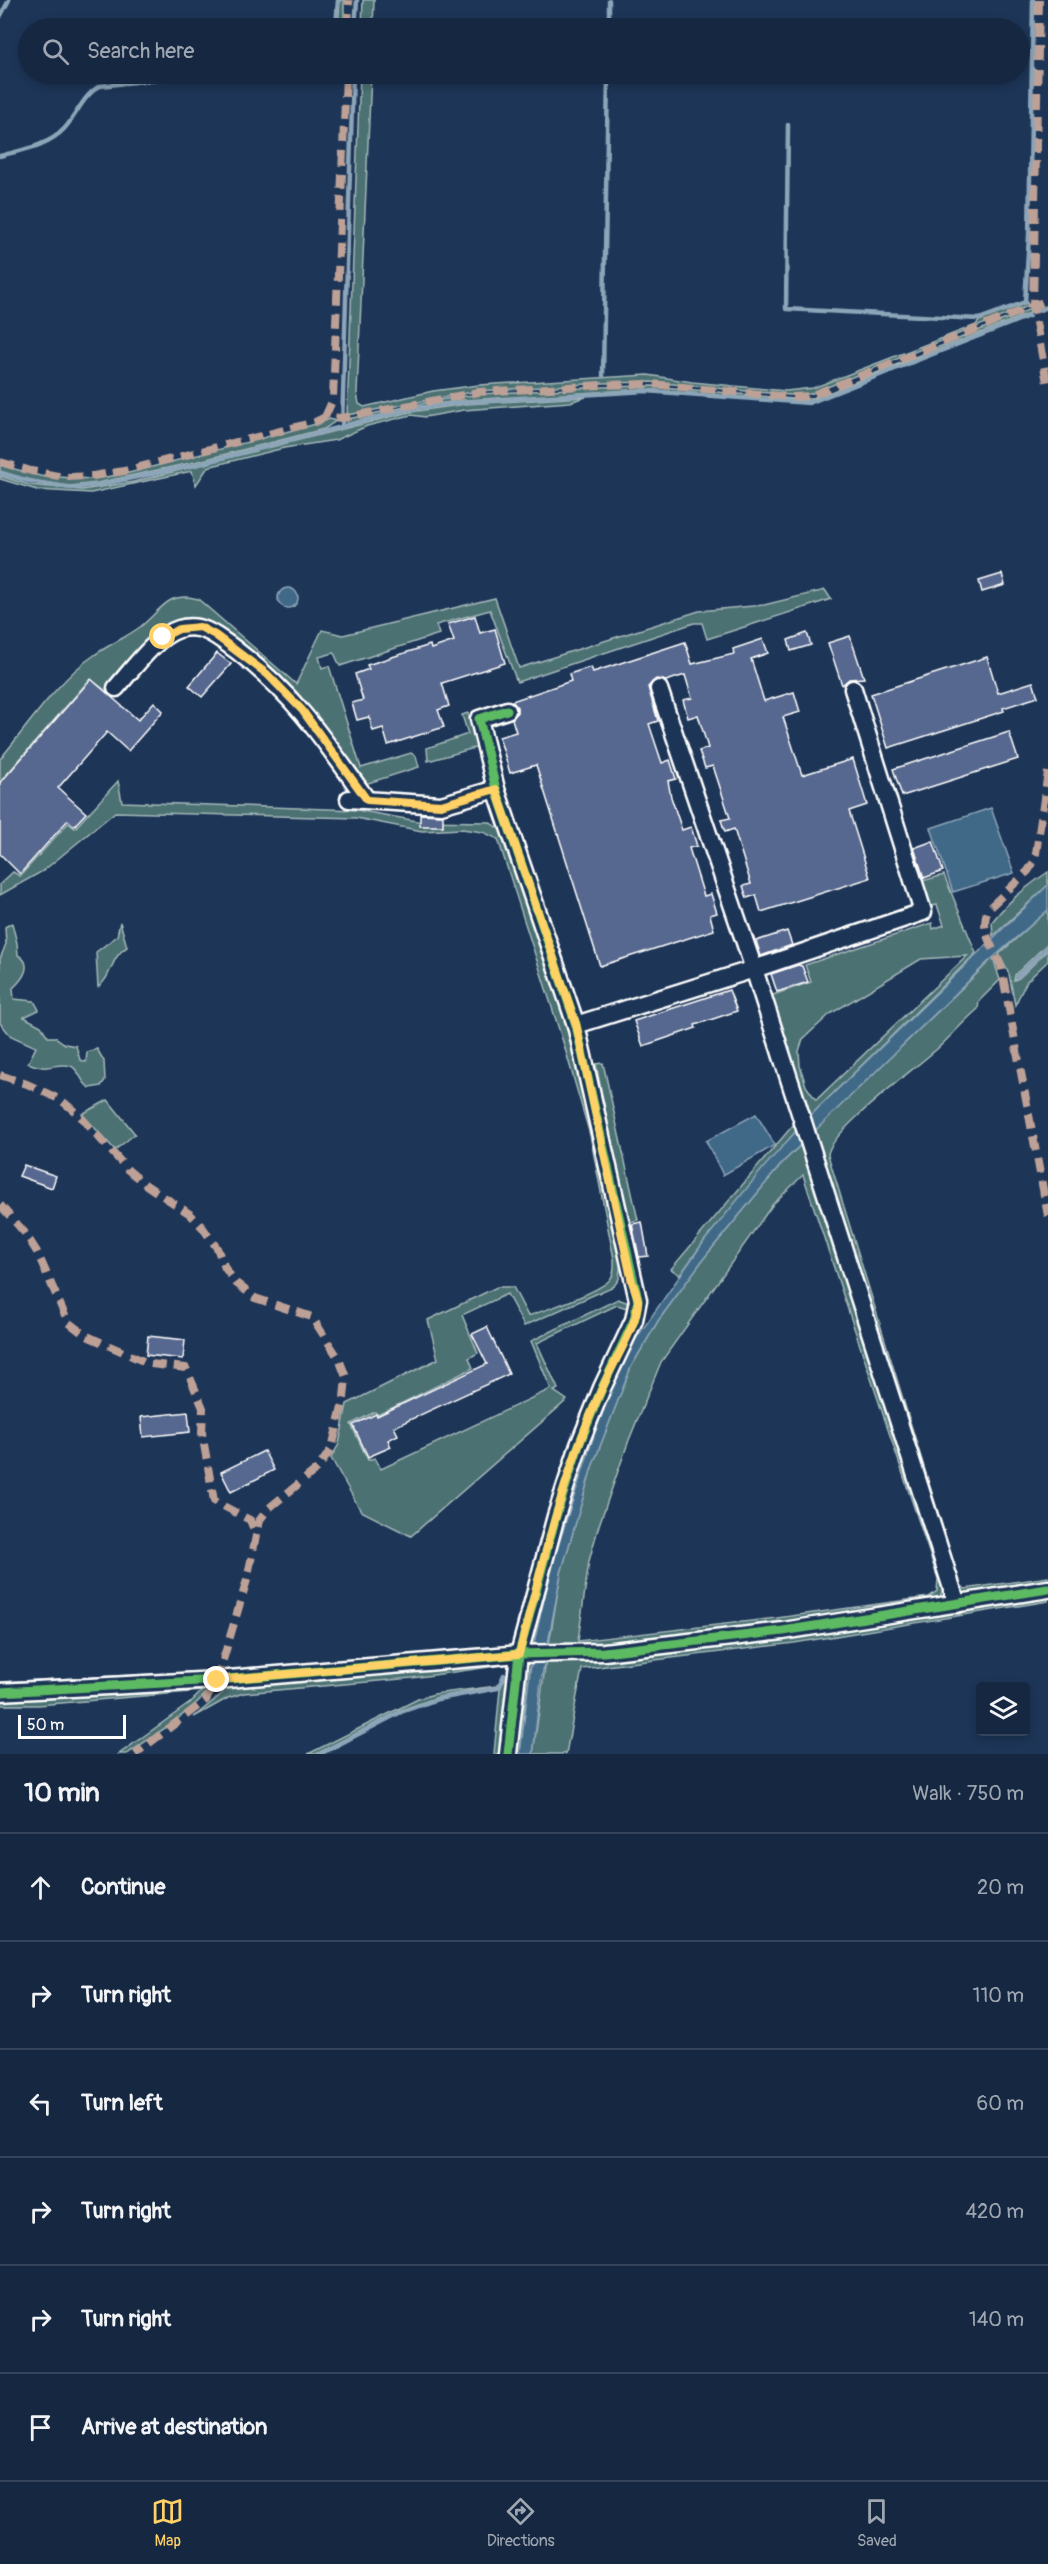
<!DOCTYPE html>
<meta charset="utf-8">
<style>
:root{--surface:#162841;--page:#23344c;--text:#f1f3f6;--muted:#9ea6b1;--line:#35445a;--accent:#ffd166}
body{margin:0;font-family:Pangolin,sans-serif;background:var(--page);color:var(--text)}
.controls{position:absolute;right:18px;bottom:18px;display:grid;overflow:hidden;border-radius:6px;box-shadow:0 3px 9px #0003}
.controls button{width:54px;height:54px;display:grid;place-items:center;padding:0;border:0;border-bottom:2px solid var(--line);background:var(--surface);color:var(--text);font:30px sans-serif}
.scale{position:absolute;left:18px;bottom:15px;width:108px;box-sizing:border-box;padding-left:6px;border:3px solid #fff;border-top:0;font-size:16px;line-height:21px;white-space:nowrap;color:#fff;-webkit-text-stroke:4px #1d3557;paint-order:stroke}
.stop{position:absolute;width:18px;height:18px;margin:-14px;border:4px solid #ffd166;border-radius:50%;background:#fff}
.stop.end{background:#ffd166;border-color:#fff;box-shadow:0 2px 6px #0008}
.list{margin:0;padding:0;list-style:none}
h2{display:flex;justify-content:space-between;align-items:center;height:78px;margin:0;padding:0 24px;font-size:26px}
h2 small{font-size:20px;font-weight:400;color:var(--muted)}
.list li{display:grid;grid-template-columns:39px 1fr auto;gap:18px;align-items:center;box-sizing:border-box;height:108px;padding:0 24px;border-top:2px solid var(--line)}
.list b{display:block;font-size:22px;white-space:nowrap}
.list em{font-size:20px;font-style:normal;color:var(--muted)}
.icon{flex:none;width:33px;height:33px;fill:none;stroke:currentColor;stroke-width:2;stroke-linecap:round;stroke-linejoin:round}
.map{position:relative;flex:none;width:1048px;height:1754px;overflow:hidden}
.search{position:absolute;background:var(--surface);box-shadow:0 3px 9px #0003;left:18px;right:18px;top:18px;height:66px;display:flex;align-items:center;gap:15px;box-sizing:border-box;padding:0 21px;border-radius:33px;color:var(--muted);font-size:22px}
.sheet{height:726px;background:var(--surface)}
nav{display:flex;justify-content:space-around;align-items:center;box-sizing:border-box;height:84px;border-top:2px solid var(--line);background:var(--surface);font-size:16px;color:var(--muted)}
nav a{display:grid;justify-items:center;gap:3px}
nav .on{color:var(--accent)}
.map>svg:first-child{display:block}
.green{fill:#4b7173;stroke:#a5b8b9;stroke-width:1.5;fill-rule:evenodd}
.water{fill:#406988;stroke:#8ca5b8;stroke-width:1.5}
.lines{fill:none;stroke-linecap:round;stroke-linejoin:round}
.stream{stroke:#8ca5b8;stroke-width:4.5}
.building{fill:#57688f;stroke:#fff;stroke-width:1.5}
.minor-casing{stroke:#fff;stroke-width:21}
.minor{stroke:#1d3557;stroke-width:16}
.quiet{stroke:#bda197;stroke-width:8;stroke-dasharray:15 8;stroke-linecap:butt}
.cycleway-casing{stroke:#1d3557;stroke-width:13}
.cycleway{stroke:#5cba63;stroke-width:9}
.route{stroke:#ffd166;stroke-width:8}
</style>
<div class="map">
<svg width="1048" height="1754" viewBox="0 0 1048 1754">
<rect width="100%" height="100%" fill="#1d3557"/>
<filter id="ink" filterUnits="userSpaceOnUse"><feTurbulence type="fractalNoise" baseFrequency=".0167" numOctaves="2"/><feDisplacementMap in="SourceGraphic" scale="12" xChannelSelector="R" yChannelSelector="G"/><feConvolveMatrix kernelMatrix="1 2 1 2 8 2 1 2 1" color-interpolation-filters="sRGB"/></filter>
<g filter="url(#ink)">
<g class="green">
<path d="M340 0H344V28H338Z"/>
<path d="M363 0H374L373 28H362Z"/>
<path d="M360 74H371L357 393 359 404 364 407 433 391 479 385 648 375 692 382 786 391 813 388 976 325 979 321 1027 303 1028 306 810 394 790 395 651 382 603 383 478 391 347 415Z"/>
<path d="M1030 309V313L809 401 719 397 646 389 465 400 408 408 346 424 348 419 439 400 480 394 603 387 652 386 804 400 826 394Z"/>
<path d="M586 397 570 402 464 410 425 417 411 415 367 426 336 440 284 448 208 467 196 485 192 471 91 493 37 490 0 479V476L30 485 82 490 133 482 410 412 467 404Z"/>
<path d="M329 419 336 421 324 429 195 462 97 483 70 486 29 480 0 471V465L40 476 93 479 125 474 320 423Z"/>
<path d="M825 590 831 599 707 639 702 623H694L517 682 490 610 436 625 439 634 340 666 334 653 319 657 322 668 329 666 361 768 411 753 416 756 419 767 362 785 223 635 162 632 108 692 90 679 0 782V759C27 727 59 679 93 656 108 645 125 638 140 627 161 611 167 590 198 599L296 684 322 630 343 635 495 598 519 668 699 611 764 605Z"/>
<path d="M468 713 478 747 428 761 427 748 468 734 462 715Z"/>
<path d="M118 781 122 802 357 810 417 821 489 822 502 831 571 1029 595 1126 621 1260 619 1279 614 1286 524 1326 507 1294 462 1315 478 1353 469 1358 473 1368 378 1415 375 1412 351 1424 368 1460 375 1458 381 1469 551 1389 531 1341 618 1299 629 1303 630 1313 627 1308 617 1305 537 1343 558 1389 554 1391 567 1400 411 1536 361 1511 331 1458 339 1444 347 1404 438 1359 428 1320 497 1287H513L528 1316C545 1310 604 1291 611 1278 615 1273 614 1266 614 1259L590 1135 564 1045 498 839 483 832 462 829 422 831 356 818 115 812 43 871 0 895V884L13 872 20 876 68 823 75 828Z"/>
<path d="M1048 872V885L993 936 992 922C1007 902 1027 886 1048 872Z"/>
<path d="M944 875 976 953 808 1118 770 996 811 982 805 965 932 923 933 929 944 925 937 905 928 907 922 881ZM967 956 816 1100 806 1086 800 1066 799 1051 803 1039 830 1014 921 959Z"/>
<path d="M1048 910V943L1015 975 1014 980 1019 978 1048 950V961L1027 981 1015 1005 1009 974 999 954Z"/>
<path d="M120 922 127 947C110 957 113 976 98 987L96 952 117 936Z"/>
<path d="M12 923 17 943 18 955C34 964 23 979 13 988L14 999 34 1001 39 1010 24 1017 41 1026 48 1037H55L65 1044 76 1046 80 1060 86 1062 87 1052 97 1049 104 1061 105 1080 101 1086 90 1088C80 1082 80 1070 71 1066 63 1063 56 1066 47 1067 41 1068 34 1065 28 1063L36 1047 11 1036 0 1023V959L6 944 5 927Z"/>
<path d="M993 958 1000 980 979 1001 978 1009C963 1022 951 1036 937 1049 917 1067 828 1133 828 1155L960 1584 965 1589 1048 1577V1585L965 1596 960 1591 812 1133Z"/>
<path d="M603 1063 638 1220 627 1223 596 1064Z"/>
<path d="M108 1100 135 1134 115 1150 82 1114Z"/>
<path d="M794 1124 796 1131 705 1240 680 1275 671 1269Z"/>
<path d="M802 1144 944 1583 940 1599 779 1629 548 1650 561 1573 592 1467 631 1367 658 1321 704 1258 784 1161ZM803 1175 938 1579 937 1591 929 1597 777 1618 578 1641 589 1561 599 1525 629 1440 661 1362 773 1204Z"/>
<path d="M1048 1593V1601L794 1643 582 1669 566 1754H533L546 1660Z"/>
<path d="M527 1660H533L528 1673 520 1754H512L522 1667Z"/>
<path d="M504 1661 510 1664 412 1678 244 1693 228 1698 194 1717 230 1687Z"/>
<path d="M212 1671 210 1675 0 1687V1682Z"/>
<path d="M505 1678H509L501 1754H494L500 1689Z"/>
<path d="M212 1683C205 1704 147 1740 127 1754H119L190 1703 202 1691 38 1705H0V1695Z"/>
<path d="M497 1686 438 1697 401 1710 316 1754H308L418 1699 434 1694Z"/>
</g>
<g class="water">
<circle cx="288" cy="598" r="10"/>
<path d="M991 808 1014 873 953 892 931 828Z"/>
<path d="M1048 885V910L987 963 784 1161 704 1258 658 1321 631 1367 592 1467 561 1573 541 1681 533 1754H520L533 1647 553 1561 587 1457 605 1402 628 1350 705 1240 764 1167 808 1118Z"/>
<path d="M756 1114 775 1145 723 1175 706 1141Z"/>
</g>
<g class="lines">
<g class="stream">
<path d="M0 17 9 0"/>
<path d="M333 28 336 27 338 0"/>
<path d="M355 28 357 0"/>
<path d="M609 28V0"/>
<path d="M788 125 786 309 979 319 1025 302 1029 236 1033 0"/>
<path d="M0 156C22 150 48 146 64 129 77 115 83 95 100 86L205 74"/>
<path d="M1039 310 1048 307"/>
<path d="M603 376 608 74"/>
<path d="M342 427 353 74"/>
<path d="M0 473 29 481 71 488 98 485 195 465 410 409 466 402 646 391 809 403 1029 316"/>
<path d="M1017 977 1048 947"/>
<path d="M320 1754 401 1712 438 1699 498 1688 504 1675"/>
</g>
</g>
<g class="building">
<path d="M1002 574 1005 585 982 592 979 581Z"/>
<path d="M475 616 480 633 495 629 505 663 442 683 449 706 438 710 444 727 388 745 383 728 373 731 369 717 357 720 352 703 363 700 355 674 369 669 367 665 430 645 431 649 454 641 448 624Z"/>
<path d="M807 633 811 645 791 651 788 640Z"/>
<path d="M850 636 864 678 849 679 842 685 828 643Z"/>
<path d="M763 639 768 653 751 659 764 701 794 692 800 712 783 717 802 775 853 759 867 805 849 811 870 878 761 912 756 895 747 898 743 886 751 884 734 829 725 832 721 820 730 818 713 766 705 768 699 751 708 748 698 715 688 718 683 700 692 698 685 675 666 681 656 679 648 687 658 721 649 724 662 763 670 760 676 779 668 781 671 797 682 830 691 827 697 846 689 848 704 896 711 894 717 913 710 915 714 930 600 966 536 765 510 773 499 737 516 732 512 719 517 713V707L512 701 571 681 569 674 591 667 593 672 685 642 692 664 734 654 733 649Z"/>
<path d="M217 653 231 664 202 697 189 686Z"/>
<path d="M987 657 998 693 1033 682 1038 697 1003 708 1004 711 888 748 871 694Z"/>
<path d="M91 679 138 720 154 702 163 711 128 751 107 732 58 788 86 813 74 826 68 820 20 874 0 854V783Z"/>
<path d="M1009 732 1018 759 902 796 893 769Z"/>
<path d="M420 814 443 815V826H420Z"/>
<path d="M933 841 943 871 924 878 914 848Z"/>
<path d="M787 931 792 945 761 956 756 941Z"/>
<path d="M798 965 802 966 808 982 777 992 771 974Z"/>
<path d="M729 990 737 1011 695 1025 696 1028 643 1046 634 1021Z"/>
<path d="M24 1165 56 1176 52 1188 19 1176Z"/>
<path d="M642 1222 648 1256 639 1257 632 1224Z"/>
<path d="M487 1327 509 1374 394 1427 398 1435 388 1440 391 1447 368 1457 353 1425 376 1414 377 1416 487 1364 472 1334Z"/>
<path d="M148 1336 185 1340 183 1359 146 1355Z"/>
<path d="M188 1412 190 1432 143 1437 141 1417Z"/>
<path d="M264 1451 274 1470 231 1492 221 1472Z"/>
</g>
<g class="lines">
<defs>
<g id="minor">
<path d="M116 688C132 670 156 636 179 629 202 622 218 637 236 650 295 695 325 741 367 800"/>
<path d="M659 689 754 969 957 1604"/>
<path d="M507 710 479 719 496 789 576 1025 638 1300 634 1320 602 1388 579 1445 556 1516 519 1654 508 1754"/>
<path d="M349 799 441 805 496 789"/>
<path d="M576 1025 754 969 923 912 853 689"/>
<path d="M0 1692 217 1680 519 1654 604 1652 783 1631 1048 1589"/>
</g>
</defs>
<use href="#minor" class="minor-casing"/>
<use href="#minor" class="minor"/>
<g class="quiet">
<path d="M1039 0 1033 306 1048 388"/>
<path d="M348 28 349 0"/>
<path d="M325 417 333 399 346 74"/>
<path d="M0 462 31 471 64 477 93 476 124 471 315 422 325 417 342 418 479 392 602 385 651 384 790 397 810 396 1048 300"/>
<path d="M1048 772 1035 860 1028 871 988 909C979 931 993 946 1001 966L1048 1216"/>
<path d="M0 1075 27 1084 61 1100 79 1115 128 1170 146 1185 190 1214 203 1228 217 1248 225 1268 236 1283 255 1298 312 1317 339 1359 346 1377 344 1398 332 1448 318 1468 268 1509 259 1521 247 1580 217 1680 206 1700 135 1754"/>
<path d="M0 1205 25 1233 37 1252 68 1322 85 1335 150 1364 186 1368 203 1408 202 1433 214 1501 250 1520 256 1535"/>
</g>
<defs>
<g id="cycleway">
<path d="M507 710 479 719 496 789 576 1025 638 1300 634 1320 602 1388 579 1445 556 1516 519 1654 508 1754"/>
<path d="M0 1692 217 1680 519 1654 604 1652 783 1631 1048 1589"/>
</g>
</defs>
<use href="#cycleway" class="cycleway-casing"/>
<use href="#cycleway" class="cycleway"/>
</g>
</g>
<g class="lines" filter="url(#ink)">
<path class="route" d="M163 637 179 629 200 627 215 635 267 674 302 710 367 800 441 805 496 789 576 1024 632 1282C634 1287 637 1294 638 1300 639 1322 615 1359 606 1380 565 1466 543 1562 519 1654L217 1680"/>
</g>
</svg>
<div class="controls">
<button><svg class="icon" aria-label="layers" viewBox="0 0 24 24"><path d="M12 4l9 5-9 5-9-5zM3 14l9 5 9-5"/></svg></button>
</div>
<div class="scale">50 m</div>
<div class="stop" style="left:163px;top:637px"></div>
<div class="stop end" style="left:217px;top:1680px"></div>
<div class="search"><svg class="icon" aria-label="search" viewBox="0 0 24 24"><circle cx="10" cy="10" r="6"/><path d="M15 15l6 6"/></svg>Search here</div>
</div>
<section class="sheet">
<h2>10 min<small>Walk · 750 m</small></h2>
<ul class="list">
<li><svg class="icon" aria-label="ahead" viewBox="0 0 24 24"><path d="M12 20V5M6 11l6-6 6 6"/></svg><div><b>Continue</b></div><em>20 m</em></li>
<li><svg class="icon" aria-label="right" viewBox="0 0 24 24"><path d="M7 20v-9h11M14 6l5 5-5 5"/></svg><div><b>Turn right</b></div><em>110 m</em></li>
<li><svg class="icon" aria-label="left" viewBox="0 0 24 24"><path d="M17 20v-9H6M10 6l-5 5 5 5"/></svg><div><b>Turn left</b></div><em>60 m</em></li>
<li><svg class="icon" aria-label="right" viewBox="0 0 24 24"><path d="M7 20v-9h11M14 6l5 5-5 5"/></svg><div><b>Turn right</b></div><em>420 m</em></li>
<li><svg class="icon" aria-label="right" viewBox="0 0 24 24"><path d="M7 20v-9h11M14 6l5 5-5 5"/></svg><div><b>Turn right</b></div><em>140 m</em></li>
<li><svg class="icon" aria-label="arrive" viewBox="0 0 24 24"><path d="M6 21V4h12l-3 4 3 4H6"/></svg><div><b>Arrive at destination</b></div></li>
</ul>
</section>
<nav>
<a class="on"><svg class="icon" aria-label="map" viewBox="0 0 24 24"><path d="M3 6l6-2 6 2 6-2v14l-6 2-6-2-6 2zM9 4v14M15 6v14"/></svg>Map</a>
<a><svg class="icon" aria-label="directions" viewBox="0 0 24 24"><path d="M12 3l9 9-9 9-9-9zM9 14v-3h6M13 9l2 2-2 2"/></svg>Directions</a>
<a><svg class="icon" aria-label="saved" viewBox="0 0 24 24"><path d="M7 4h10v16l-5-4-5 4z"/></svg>Saved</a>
</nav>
